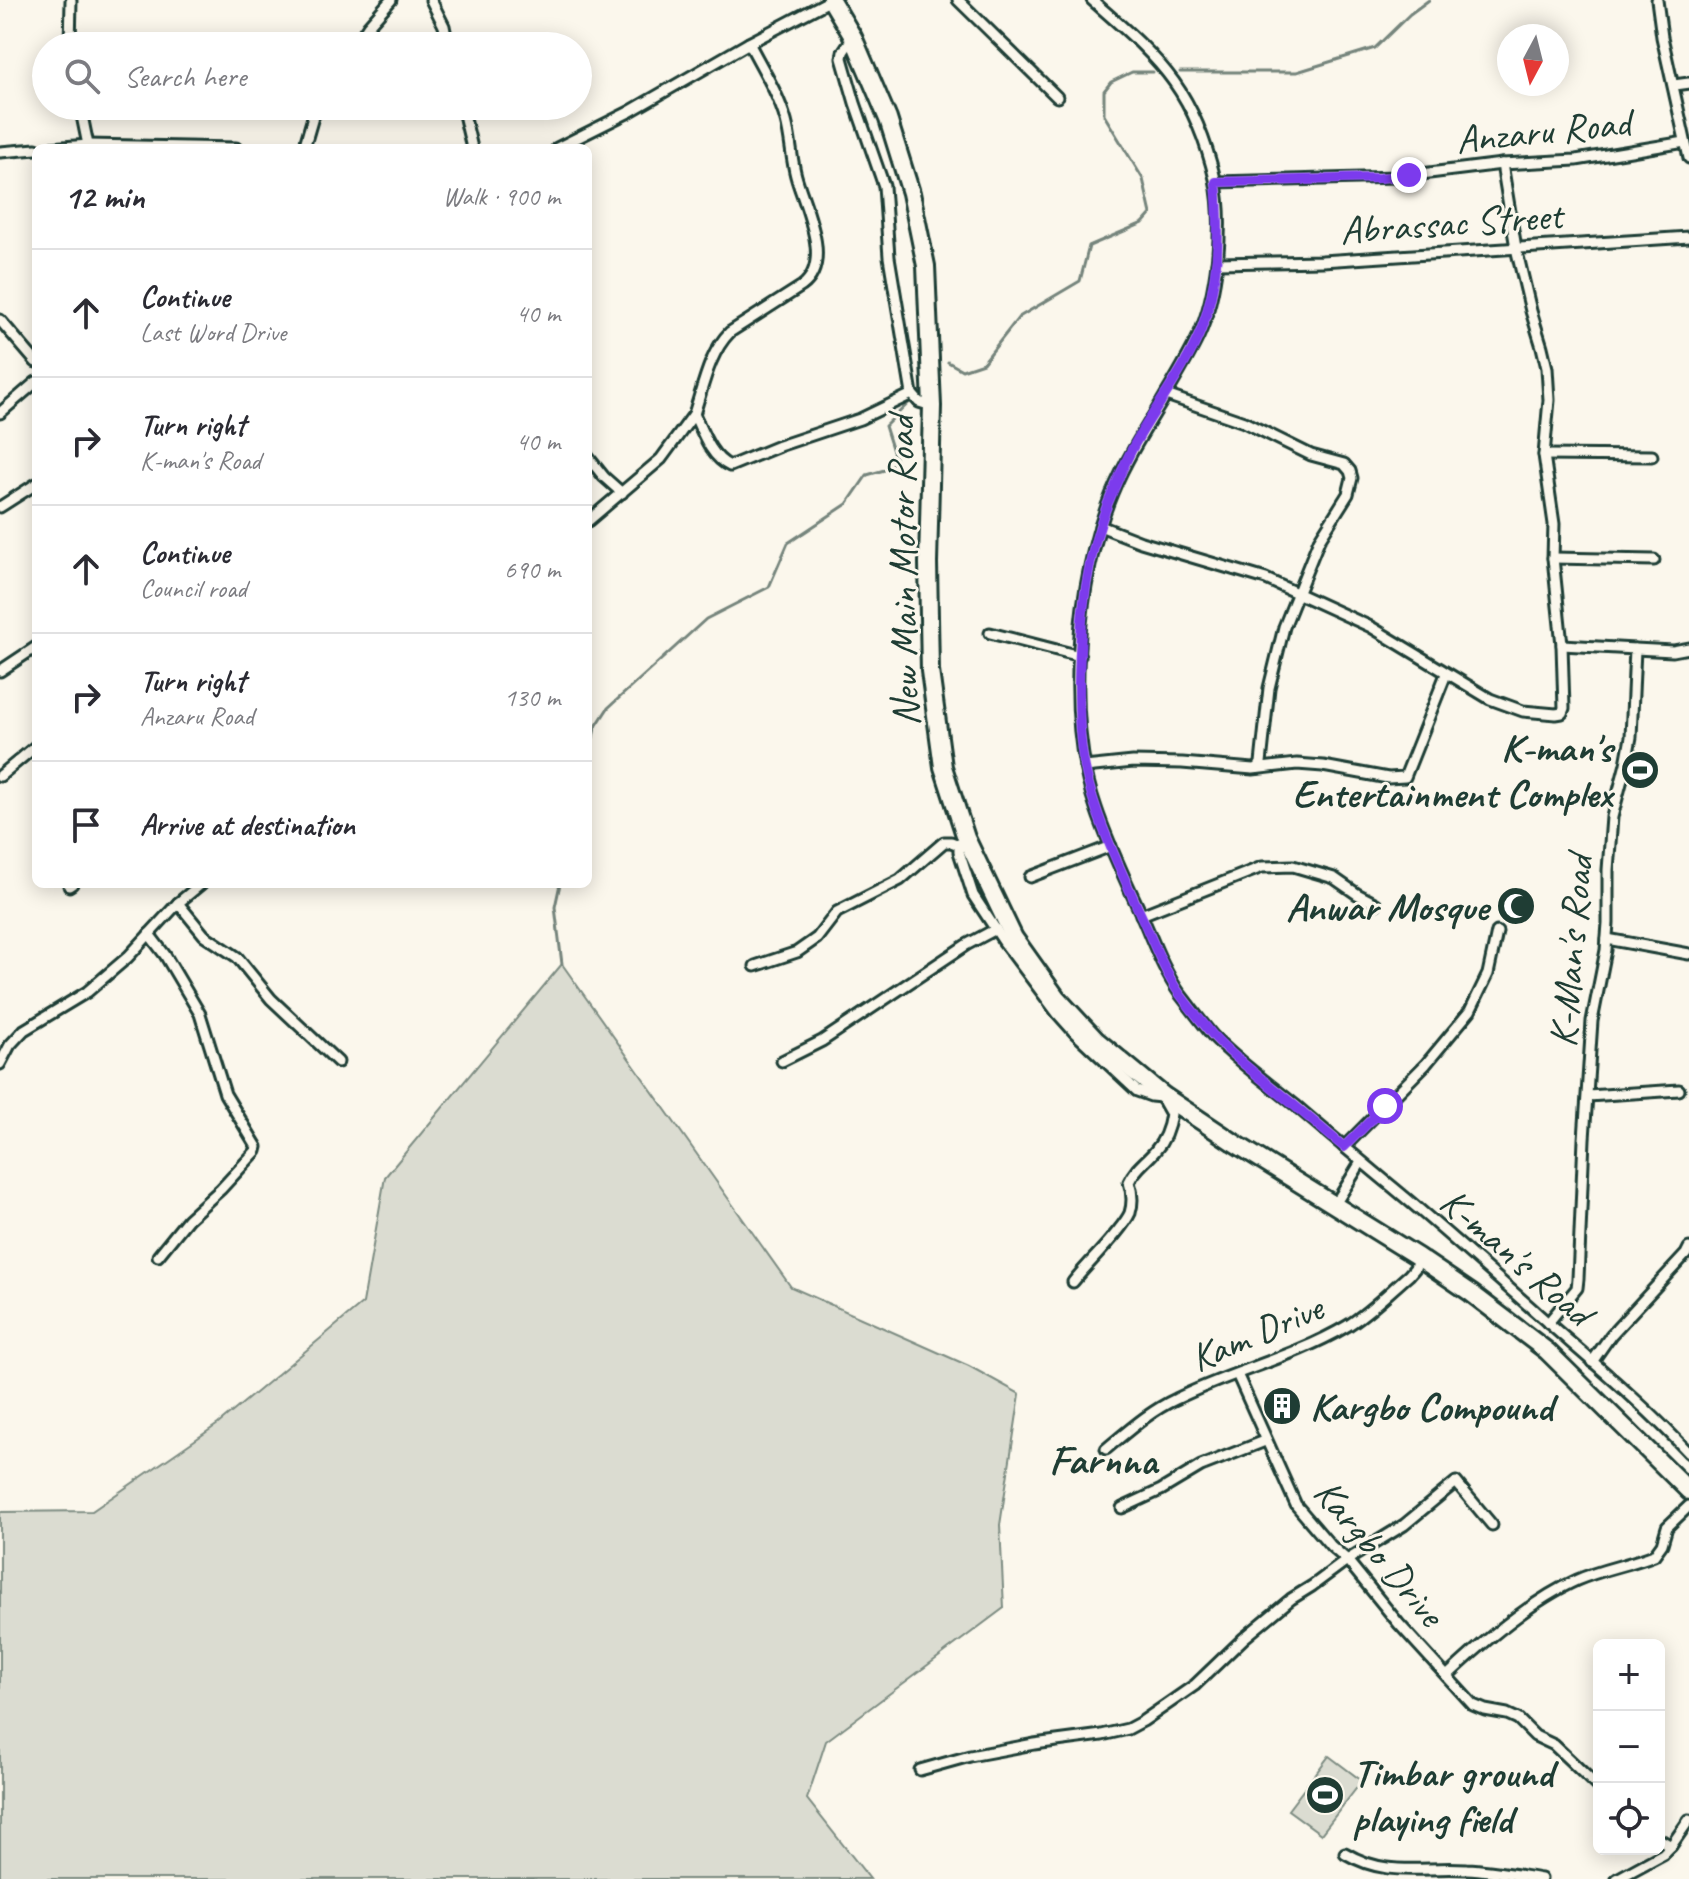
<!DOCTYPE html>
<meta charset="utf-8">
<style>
:root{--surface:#fff;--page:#f2f2f3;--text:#2b2b33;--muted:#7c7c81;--line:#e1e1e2}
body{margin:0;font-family:Caveat,sans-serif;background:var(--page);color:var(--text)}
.controls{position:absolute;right:24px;bottom:24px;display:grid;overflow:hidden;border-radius:12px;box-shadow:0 4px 20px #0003}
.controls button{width:72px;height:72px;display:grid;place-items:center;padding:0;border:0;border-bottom:2px solid var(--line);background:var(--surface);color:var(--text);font:40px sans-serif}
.compass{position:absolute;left:1497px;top:24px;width:72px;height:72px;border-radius:50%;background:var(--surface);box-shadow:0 4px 20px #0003;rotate:187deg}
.stop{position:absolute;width:24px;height:24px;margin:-18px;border:6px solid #7c3aed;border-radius:50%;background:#fff}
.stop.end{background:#7c3aed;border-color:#fff;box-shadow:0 2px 8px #0008}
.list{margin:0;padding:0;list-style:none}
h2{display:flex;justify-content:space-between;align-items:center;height:104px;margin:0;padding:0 32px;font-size:34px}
h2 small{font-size:26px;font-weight:400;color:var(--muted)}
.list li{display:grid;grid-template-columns:52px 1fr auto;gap:24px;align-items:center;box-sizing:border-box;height:128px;padding:0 32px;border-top:2px solid var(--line)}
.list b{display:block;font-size:30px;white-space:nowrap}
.list p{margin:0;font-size:26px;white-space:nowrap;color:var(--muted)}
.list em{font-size:26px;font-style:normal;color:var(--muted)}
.icon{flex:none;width:44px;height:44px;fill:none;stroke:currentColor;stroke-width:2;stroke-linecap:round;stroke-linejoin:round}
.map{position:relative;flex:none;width:1689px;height:1879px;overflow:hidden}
.search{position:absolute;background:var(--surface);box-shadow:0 4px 20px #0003;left:32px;top:32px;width:560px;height:88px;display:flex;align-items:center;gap:20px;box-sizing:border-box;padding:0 28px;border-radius:44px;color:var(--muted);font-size:30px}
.panel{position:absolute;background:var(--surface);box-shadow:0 4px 20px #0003;left:32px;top:144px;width:560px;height:744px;border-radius:12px}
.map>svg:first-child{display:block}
.green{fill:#dbdcd1;stroke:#7d8c82;stroke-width:2}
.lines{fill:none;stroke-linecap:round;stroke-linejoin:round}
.stream{stroke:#74847b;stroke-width:3}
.minor-casing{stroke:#1f3d34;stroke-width:15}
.trunk-casing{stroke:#1f3d34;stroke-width:22}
.minor{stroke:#fbf7ec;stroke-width:9}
.trunk{stroke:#fbf7ec;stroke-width:16}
.route{stroke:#7c3aed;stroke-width:10}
.labels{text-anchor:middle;stroke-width:6;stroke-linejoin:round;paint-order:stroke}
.street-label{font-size:40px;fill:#1f3d34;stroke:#fbf7ec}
.poi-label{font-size:40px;font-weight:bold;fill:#1f3d34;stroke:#fbf7ec;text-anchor:end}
.neighbourhood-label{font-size:42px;font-weight:bold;fill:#1f3d34;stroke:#fbf7ec}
</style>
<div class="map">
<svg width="1689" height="1879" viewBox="0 0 1689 1879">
<rect width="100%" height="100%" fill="#fbf7ec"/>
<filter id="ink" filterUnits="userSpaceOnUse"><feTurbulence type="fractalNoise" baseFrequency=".0125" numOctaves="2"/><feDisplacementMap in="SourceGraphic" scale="16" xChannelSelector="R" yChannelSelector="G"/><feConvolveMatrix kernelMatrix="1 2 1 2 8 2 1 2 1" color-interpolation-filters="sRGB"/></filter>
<g filter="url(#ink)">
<g class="green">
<path d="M562 964 791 1287 969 1366 1020 1394 1000 1525 1004 1608 826 1741 807 1799 870 1879H0V1512L92 1511 218 1424 363 1303 385 1177Z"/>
<path d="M1329 1756 1362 1781 1321 1834 1288 1810Z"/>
</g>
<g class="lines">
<g class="stream">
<path d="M1180 72H1297L1375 48 1410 14 1429 0"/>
<path d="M948 362 962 370 983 363 1019 317 1080 281 1089 246 1143 223 1151 214 1143 179 1104 115V91L1111 82 1132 72H1153"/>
<path d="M588 760 595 728 608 708 706 619 769 587 788 543 847 504 867 475 888 469 896 461 885 426 924 388"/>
<path d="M560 884 555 907 562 964"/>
</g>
<defs>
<g id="minor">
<path d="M431 0 444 26 448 46"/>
<path d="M958 0 1057 97"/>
<path d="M1092 0C1120 25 1151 50 1174 82 1194 110 1207 145 1215 179 1225 224 1217 296 1198 337 1172 391 1135 438 1112 493 1076 579 1065 719 1096 808 1108 844 1125 879 1141 914 1153 941 1163 970 1180 994 1191 1008 1202 1023 1213 1036 1238 1062 1268 1083 1295 1105 1324 1130 1354 1155 1384 1180 1437 1223 1487 1269 1538 1314 1589 1359 1643 1403 1689 1453"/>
<path d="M1657 0 1662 37 1689 158"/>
<path d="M853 37 843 52 842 58 855 103 884 186 889 257 912 394 919 402 932 406"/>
<path d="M70 46 71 0"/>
<path d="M355 46 368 26 391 0"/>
<path d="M1674 85 1689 83"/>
<path d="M80 106 88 145"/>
<path d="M462 106 472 148"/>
<path d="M50 148 88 145 236 148"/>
<path d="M304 148 313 117 320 106"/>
<path d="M557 148 629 112 749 43 831 0"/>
<path d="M0 152 36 149"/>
<path d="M1216 182 1397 177 1502 164 1576 160 1685 142"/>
<path d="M1217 263 1322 261 1689 237"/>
<path d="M0 320 36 362"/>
<path d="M1166 395 1244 422 1311 455 1344 464 1350 471 1352 478 1348 494 1319 540 1284 627 1269 688 1261 763 1258 768"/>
<path d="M0 413 36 382"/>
<path d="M694 414C702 431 711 458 730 466L779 446 860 419 912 394"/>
<path d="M1544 455 1652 456"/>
<path d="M588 457 604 477 622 493"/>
<path d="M0 507 36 484"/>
<path d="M588 521 661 459 694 414C703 387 709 353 730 332L802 286C834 262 804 206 796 176 791 158 791 139 786 121 778 93 762 68 749 43"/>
<path d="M1100 526 1141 542 1266 579 1371 627 1490 699 1523 711 1556 714 1562 713 1564 708 1562 645 1553 558 1554 524 1544 455 1549 400 1547 368 1542 347 1531 311 1516 248 1502 164"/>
<path d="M1553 558 1654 560"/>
<path d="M990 633 1080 656"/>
<path d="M1635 649 1673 651 1689 648"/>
<path d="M0 671 36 647"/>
<path d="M1085 767 1133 762 1182 763 1253 769 1297 764 1323 766 1388 778 1405 777 1446 674"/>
<path d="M0 776 36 746"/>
<path d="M959 845V852L973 895 1004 942 1058 1014 1075 1033 1137 1091 1151 1096 1161 1097"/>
<path d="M1030 877 1111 846"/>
<path d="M69 886 72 884"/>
<path d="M178 903 204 935 237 957 271 999 338 1062"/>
<path d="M1141 915 1262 867 1293 866 1334 878 1357 894 1376 904"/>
<path d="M149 934 165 955 200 1014 225 1094 257 1147 256 1151 221 1189 188 1219 158 1256"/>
<path d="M1607 939 1689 954"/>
<path d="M755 966 797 952 817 938 837 912 900 880 944 842H951L959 845"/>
<path d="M782 1061 822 1041 966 945 996 929"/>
<path d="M0 1064 10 1045 24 1030 87 992 128 957 178 903 201 884"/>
<path d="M1588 1096 1679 1090"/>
<path d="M1344 1147 1426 1064 1470 1011 1488 974 1497 932"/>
<path d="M1339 1198 1361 1162"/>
<path d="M1073 1282C1087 1264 1122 1231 1130 1213 1133 1203 1132 1191 1129 1182 1135 1168 1146 1162 1155 1151 1165 1140 1169 1128 1171 1114L1163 1100"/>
<path d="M1548 1323 1577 1288 1578 1279 1584 1139 1592 1021 1606 950 1608 923V870L1612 817 1626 764 1631 737 1635 649 1562 645"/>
<path d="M1592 1362 1611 1335 1686 1254 1689 1248"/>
<path d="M1237 1374 1296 1505 1331 1546 1347 1560 1399 1624 1473 1705 1485 1710 1507 1714 1518 1719 1535 1736 1554 1745 1599 1788"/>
<path d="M1106 1449C1128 1431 1150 1411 1176 1399 1232 1371 1293 1358 1347 1326 1370 1312 1389 1292 1409 1275L1415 1268 1418 1257"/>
<path d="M1122 1508 1161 1490 1201 1466 1265 1441"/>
<path d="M1447 1676C1482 1643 1532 1600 1577 1580 1602 1569 1629 1565 1654 1555L1662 1544 1667 1527 1689 1506"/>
<path d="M920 1770 970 1756 1034 1744 1102 1735 1128 1729 1143 1721 1195 1685 1244 1638 1291 1599 1312 1586 1347 1560 1404 1525 1456 1482 1492 1525"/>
<path d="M1659 1839 1671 1846"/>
<path d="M1345 1853C1387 1878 1421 1866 1467 1869 1492 1870 1516 1875 1541 1879"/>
<path d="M1617 1879 1663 1854 1671 1846 1689 1820"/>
</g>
<path id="trunk" d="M831 0 853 37 888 119 911 193 926 266 932 406 928 563 930 671 943 767 966 838 1014 938 1056 997 1096 1040 1164 1096 1233 1142 1418 1257 1471 1293 1547 1351 1689 1491"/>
</defs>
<use href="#minor" class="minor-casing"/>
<use href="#trunk" class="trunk-casing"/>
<use href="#minor" class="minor"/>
<use href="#trunk" class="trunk"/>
</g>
</g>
<g class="lines" filter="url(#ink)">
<path class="route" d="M1385 1106 1344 1147C1321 1128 1298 1108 1274 1089 1253 1071 1229 1054 1211 1033 1200 1019 1187 1005 1177 990 1161 965 1151 936 1138 909 1118 863 1095 817 1085 768 1079 740 1079 712 1079 684 1080 617 1086 550 1114 489 1121 473 1128 455 1137 440 1158 403 1185 370 1201 330 1219 283 1220 232 1216 182L1380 178 1409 175"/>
</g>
<defs>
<symbol id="stadium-disc" viewBox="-11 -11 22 22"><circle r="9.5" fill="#1f3d34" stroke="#fbf7ec"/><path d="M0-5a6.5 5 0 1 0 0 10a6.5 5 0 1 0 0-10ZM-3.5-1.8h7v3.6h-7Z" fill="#fff"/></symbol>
<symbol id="mosque-disc" viewBox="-11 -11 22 22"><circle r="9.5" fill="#1f3d34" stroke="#fbf7ec"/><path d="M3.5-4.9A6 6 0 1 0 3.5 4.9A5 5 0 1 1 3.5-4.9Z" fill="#fff"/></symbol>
<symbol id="building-disc" viewBox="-11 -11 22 22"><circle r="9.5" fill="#1f3d34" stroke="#fbf7ec"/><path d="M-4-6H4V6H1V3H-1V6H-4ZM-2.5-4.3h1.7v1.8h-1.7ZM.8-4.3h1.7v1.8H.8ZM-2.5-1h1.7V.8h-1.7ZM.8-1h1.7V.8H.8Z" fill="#fff"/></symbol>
</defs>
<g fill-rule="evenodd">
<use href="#stadium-disc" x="1618" y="748" width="44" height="44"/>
<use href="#mosque-disc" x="1494" y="884" width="44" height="44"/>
<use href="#building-disc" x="1260" y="1384" width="44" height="44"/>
<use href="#stadium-disc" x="1303" y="1773" width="44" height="44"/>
</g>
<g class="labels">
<g class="street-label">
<text transform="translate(1543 130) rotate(-6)" y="14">Anzaru Road</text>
<text transform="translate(1451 222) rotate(-4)" y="14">Abrassac Street</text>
<text transform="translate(902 571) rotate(-91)" y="14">New Main Motor Road</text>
<text transform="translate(1570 951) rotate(-85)" y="14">K-Man's Road</text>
<text transform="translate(1517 1256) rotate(41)" y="14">K-man's Road</text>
<text transform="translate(1256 1332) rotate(-23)" y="14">Kam Drive</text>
<text transform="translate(1380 1552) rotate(50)" y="14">Kargbo Drive</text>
</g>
<g class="poi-label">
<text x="1612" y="761">K-man's<tspan x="1612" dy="46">Entertainment Complex</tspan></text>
<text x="1488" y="920">Anwar Mosque</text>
<text x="1310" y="1420" text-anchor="start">Kargbo Compound</text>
<text x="1353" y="1786" text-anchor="start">Timbar ground<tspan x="1353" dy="46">playing field</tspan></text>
</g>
<g class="neighbourhood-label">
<text x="1103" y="1474">Farnna</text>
</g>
</g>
</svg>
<div class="controls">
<button>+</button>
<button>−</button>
<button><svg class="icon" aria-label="locate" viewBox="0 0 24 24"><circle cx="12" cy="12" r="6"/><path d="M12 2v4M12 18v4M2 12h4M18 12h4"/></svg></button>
</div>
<svg class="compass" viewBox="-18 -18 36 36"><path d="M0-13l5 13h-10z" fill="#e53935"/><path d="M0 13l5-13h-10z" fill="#7c7c81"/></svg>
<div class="stop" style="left:1385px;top:1106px"></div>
<div class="stop end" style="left:1409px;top:175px"></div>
<div class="search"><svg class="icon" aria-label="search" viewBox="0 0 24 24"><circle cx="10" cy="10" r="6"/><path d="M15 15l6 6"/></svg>Search here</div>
<section class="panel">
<h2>12 min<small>Walk · 900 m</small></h2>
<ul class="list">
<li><svg class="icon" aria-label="ahead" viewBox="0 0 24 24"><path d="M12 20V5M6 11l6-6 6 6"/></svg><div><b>Continue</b><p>Last Word Drive</p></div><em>40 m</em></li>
<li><svg class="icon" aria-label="right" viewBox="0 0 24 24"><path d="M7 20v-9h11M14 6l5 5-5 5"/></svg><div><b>Turn right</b><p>K-man's Road</p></div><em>40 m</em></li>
<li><svg class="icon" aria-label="ahead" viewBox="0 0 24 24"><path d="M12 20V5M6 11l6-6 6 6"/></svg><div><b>Continue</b><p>Council road</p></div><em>690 m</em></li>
<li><svg class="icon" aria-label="right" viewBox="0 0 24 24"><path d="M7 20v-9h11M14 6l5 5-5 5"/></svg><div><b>Turn right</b><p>Anzaru Road</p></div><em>130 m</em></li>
<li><svg class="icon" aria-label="arrive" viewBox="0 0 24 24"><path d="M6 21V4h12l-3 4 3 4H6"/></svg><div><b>Arrive at destination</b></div></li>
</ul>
</section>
</div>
